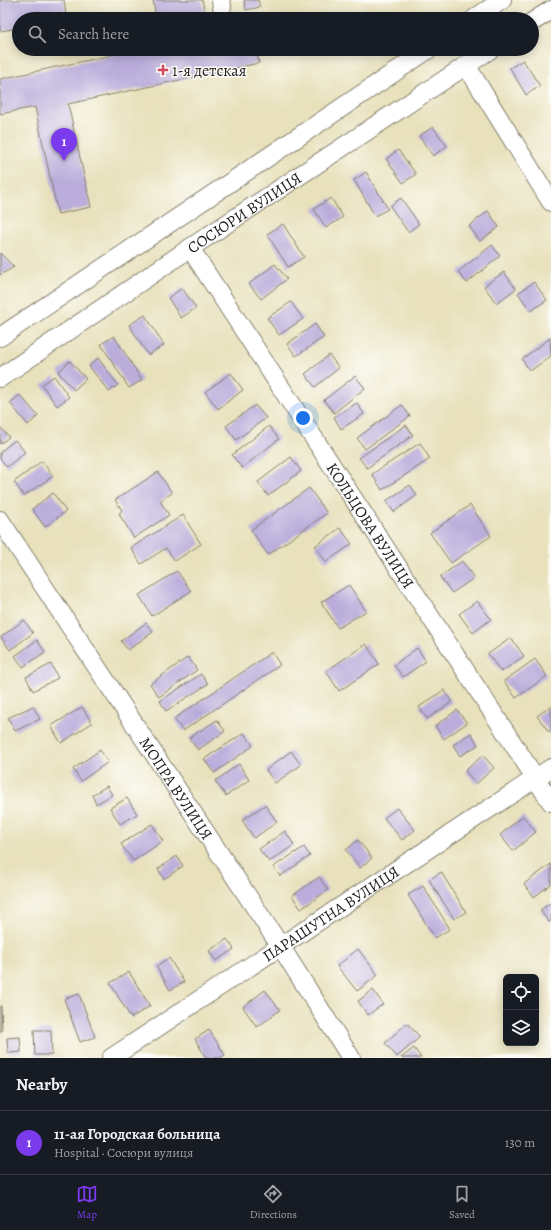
<!DOCTYPE html>
<meta charset="utf-8">
<style>
:root{--surface:#171b24;--page:#20242c;--text:#f1f3f6;--muted:#9ea1a6;--line:#363941;--accent:#7c3aed}
body{margin:0;font-family:Alegreya,serif;background:var(--page);color:var(--text)}
.controls{position:absolute;right:12px;bottom:12px;display:grid;overflow:hidden;border-radius:6px;box-shadow:0 2px 10px #0003}
.controls button{width:36px;height:36px;display:grid;place-items:center;padding:0;border:0;border-bottom:1px solid var(--line);background:var(--surface);color:var(--text);font:20px sans-serif}
.you{position:absolute;left:303px;top:418px;width:14px;height:14px;margin:-10px;border:3px solid #fff;border-radius:50%;background:#1a73e8;box-shadow:0 0 0 6px #1a73e833}
.badge{display:grid;place-items:center;width:26px;height:26px;border-radius:50%;background:var(--accent);color:#fff;font-size:13px;font-weight:700}
.pin{position:absolute;translate:-50% -33px;filter:drop-shadow(0 1px 2px #0008)}
.pin::after{content:'';position:absolute;top:21px;width:14px;height:12px;background:inherit;clip-path:polygon(0 0,100% 0,50% 100%)}
.list{margin:0;padding:0;list-style:none}
h2{display:flex;justify-content:space-between;align-items:center;height:52px;margin:0;padding:0 16px;font-size:17px}
h2 small{font-size:13px;font-weight:400;color:var(--muted)}
.list li{display:grid;grid-template-columns:26px 1fr auto;gap:12px;align-items:center;box-sizing:border-box;height:64px;padding:0 16px;border-top:1px solid var(--line)}
.list b{display:block;font-size:15px;white-space:nowrap}
.list p{margin:0;font-size:13px;white-space:nowrap;color:var(--muted)}
.list em{font-size:13px;font-style:normal;color:var(--muted)}
.icon{flex:none;width:22px;height:22px;fill:none;stroke:currentColor;stroke-width:2;stroke-linecap:round;stroke-linejoin:round}
.map{position:relative;flex:none;width:551px;height:1058px;overflow:hidden}
.search{position:absolute;background:var(--surface);box-shadow:0 2px 10px #0003;left:12px;right:12px;top:12px;height:44px;display:flex;align-items:center;gap:10px;box-sizing:border-box;padding:0 14px;border-radius:22px;color:var(--muted);font-size:15px}
.sheet{height:116px;background:var(--surface)}
nav{display:flex;justify-content:space-around;align-items:center;box-sizing:border-box;height:56px;border-top:1px solid var(--line);background:var(--surface);font-size:11px;color:var(--muted)}
nav a{display:grid;justify-items:center;gap:2px}
nav .on{color:var(--accent)}
.map>svg:first-child{display:block}
.building{fill:#baaddc}
.lines{fill:none;stroke-linecap:round;stroke-linejoin:round}
.minor-casing{stroke:#827e6c;stroke-width:20}
.minor{stroke:#fff;stroke-width:18}
.poi-dot{fill:#d1495b;stroke:#fdfcf7;stroke-width:1.5}
.labels{text-anchor:middle;stroke-width:3;stroke-linejoin:round;paint-order:stroke}
.poi-label{font-size:16px;fill:#1c1c1c;stroke:#fdfcf7;text-anchor:start}
.street-label{font-size:16px;fill:#1c1c1c;stroke:#fdfcf7}
</style>
<div class="map">
<svg width="551" height="1058" viewBox="0 0 551 1058">
<rect width="100%" height="100%" fill="#fdfcf7"/>
<filter id="ink" filterUnits="userSpaceOnUse"><feTurbulence type="fractalNoise" baseFrequency=".025" numOctaves="2"/><feDisplacementMap in="SourceGraphic" scale="8" xChannelSelector="R" yChannelSelector="G"/><feConvolveMatrix kernelMatrix="1 2 1 2 8 2 1 2 1" color-interpolation-filters="sRGB"/></filter>
<filter id="wash" filterUnits="userSpaceOnUse"><feTurbulence type="fractalNoise" baseFrequency=".012" numOctaves="4" result="noise"/><feDisplacementMap in="SourceGraphic" scale="16" xChannelSelector="R" yChannelSelector="G"/><feGaussianBlur stdDeviation="0.9" result="paint"/><feColorMatrix in="noise" values="0 0 0 0 0 0 0 0 0 0 0 0 0 0 0 0 0 1.4 0 .05"/><feComposite in="paint" operator="in"/></filter>
<g filter="url(#wash)">
<rect width="100%" height="100%" fill="#e8e1bc"/>
<g id="blocks">
<g class="building">
<path d="M0 0H64L66 16 48 19H19V28L0 31Z"/>
<path d="M153 0H202L205 13 172 19H156Z"/>
<path d="M244 0H258L260 7 246 10Z"/>
<path d="M140 49H256L259 63 68 104 91 207 58 214 35 107 0 114V79Z"/>
<path d="M523 60 540 86 526 95 510 68Z"/>
<path d="M433 127 447 146 433 156 419 136Z"/>
<path d="M398 150 416 174 403 183 386 159Z"/>
<path d="M366 172 388 209 375 216 354 180Z"/>
<path d="M331 198 343 217 326 228 314 209Z"/>
<path d="M401 198 419 224 408 232 390 206Z"/>
<path d="M488 211 499 227 480 241 469 226Z"/>
<path d="M283 224 304 257 288 267 267 234Z"/>
<path d="M492 245 500 256 467 283 458 272Z"/>
<path d="M0 253 14 267 0 275Z"/>
<path d="M275 264 287 279 261 299 249 284Z"/>
<path d="M504 272 516 289 496 303 484 286Z"/>
<path d="M534 282 547 300 531 311 518 293Z"/>
<path d="M182 288 196 308 181 318 168 298Z"/>
<path d="M291 302 303 319 279 335 267 318Z"/>
<path d="M145 315 164 345 148 355 129 325Z"/>
<path d="M315 324 324 337 296 356 287 344Z"/>
<path d="M114 336 142 380 129 388 101 344Z"/>
<path d="M550 338 551 356 530 371 522 359Z"/>
<path d="M329 355 339 368 315 387 305 374Z"/>
<path d="M98 358 118 385 109 392 89 366Z"/>
<path d="M70 361 86 379 74 390 58 372Z"/>
<path d="M231 373 243 390 218 409 205 392Z"/>
<path d="M54 376 69 397 57 406 42 385Z"/>
<path d="M355 376 365 388 334 413 324 400Z"/>
<path d="M20 395 38 416 28 425 10 403Z"/>
<path d="M357 403 364 414 341 429 334 417Z"/>
<path d="M255 405 266 418 236 440 226 426Z"/>
<path d="M402 405 410 416 365 449 357 438Z"/>
<path d="M406 425 413 435 367 468 359 458Z"/>
<path d="M269 426 279 439 242 468 232 455Z"/>
<path d="M0 427 9 437 0 444Z"/>
<path d="M15 440 25 452 7 467 0 458V452Z"/>
<path d="M420 443 430 459 382 490 372 474Z"/>
<path d="M291 457 301 471 268 496 258 482Z"/>
<path d="M42 461 53 476 24 496 14 482Z"/>
<path d="M158 472 172 493 160 501 169 515 134 538 119 514 122 510 115 500Z"/>
<path d="M410 485 417 495 394 512 386 501Z"/>
<path d="M309 488 327 513 268 555 251 530Z"/>
<path d="M53 493 66 511 45 527 32 509Z"/>
<path d="M470 505 491 536 451 563 430 533Z"/>
<path d="M183 515 201 544 175 561 166 548 141 564 131 548Z"/>
<path d="M340 528 352 544 326 562 315 546Z"/>
<path d="M462 561 474 578 452 593 440 577Z"/>
<path d="M177 571 191 591 152 616 139 595Z"/>
<path d="M349 585 366 611 338 628 321 602Z"/>
<path d="M477 601 491 619 473 633 459 614Z"/>
<path d="M24 620 33 633 10 650 1 637Z"/>
<path d="M146 623 153 632 128 650 121 641Z"/>
<path d="M511 638 524 656 501 672 488 654Z"/>
<path d="M37 640 45 652 23 667 15 656Z"/>
<path d="M366 644 379 664 339 691 326 671Z"/>
<path d="M417 648 426 661 403 677 394 665Z"/>
<path d="M272 652 280 665 183 731 174 719Z"/>
<path d="M188 657 197 670 159 697 150 684Z"/>
<path d="M535 659 547 676 516 698 504 681Z"/>
<path d="M51 664 58 678 33 691 26 677Z"/>
<path d="M201 674 208 684 166 711 160 701Z"/>
<path d="M444 690 452 702 427 719 419 707Z"/>
<path d="M33 706 40 719 15 731 8 718Z"/>
<path d="M551 706V730L549 732 537 716Z"/>
<path d="M82 707 92 723 61 743 51 726Z"/>
<path d="M457 710 467 723 444 739 435 726Z"/>
<path d="M217 720 225 731 198 750 189 738Z"/>
<path d="M244 733 253 746 214 773 204 759Z"/>
<path d="M471 733 478 745 460 756 453 745Z"/>
<path d="M100 750 108 762 81 781 73 769Z"/>
<path d="M291 751 301 765 275 783 266 770Z"/>
<path d="M483 755 494 768 476 784 465 771Z"/>
<path d="M239 764 249 780 226 796 215 781Z"/>
<path d="M107 786 112 795 96 804 92 795Z"/>
<path d="M127 798 137 814 120 824 110 808Z"/>
<path d="M265 805 277 822 254 838 242 820Z"/>
<path d="M397 808 415 830 402 840 384 818Z"/>
<path d="M523 816 536 832 513 851 500 835Z"/>
<path d="M152 824 163 841 133 861 121 844Z"/>
<path d="M285 831 294 845 269 862 259 849Z"/>
<path d="M358 840 372 858 360 868 346 850Z"/>
<path d="M304 847 310 856 280 876 273 867Z"/>
<path d="M177 856 183 866 164 879 158 869Z"/>
<path d="M551 864V884L534 897 524 884Z"/>
<path d="M441 872 466 912 454 919 429 880Z"/>
<path d="M319 877 328 890 301 909 292 896Z"/>
<path d="M423 886 450 929 435 938 408 895Z"/>
<path d="M551 903V921L549 922 540 910Z"/>
<path d="M227 939 234 949 216 961 209 951Z"/>
<path d="M358 949 378 975 357 991 337 966Z"/>
<path d="M169 958 184 982 170 990 156 966Z"/>
<path d="M129 972 150 1006 131 1018 110 983Z"/>
<path d="M265 990 280 1010 257 1027 243 1007Z"/>
<path d="M373 990 383 1004 368 1015 358 1001Z"/>
<path d="M79 994 95 1037 80 1042 64 999Z"/>
<path d="M0 1006H1L2 1031H0Z"/>
<path d="M407 1023 420 1037 397 1057 385 1043Z"/>
<path d="M34 1030H51L52 1055H35Z"/>
<path d="M209 1030 225 1055 220 1058H206L195 1039Z"/>
<path d="M20 1037 21 1052 8 1053 7 1038Z"/>
<path d="M414 1048 421 1058H401Z"/>
</g>
</g>
</g>
<g filter="url(#ink)">
<use href="#blocks" fill-opacity="0" stroke="#827e6c" stroke-width="1"/>
<g class="lines">
<defs>
<g id="minor">
<path d="M221 0 222 7"/>
<path d="M474 19 502 0"/>
<path d="M532 22 551 10"/>
<path d="M466 65 551 202"/>
<path id="s1" d="M190 248 551 802"/>
<path d="M0 337 429 49"/>
<path id="s2" d="M0 378 190 248 491 49"/>
<path id="s3" d="M0 520 281 947 351 1058"/>
<path id="s4" d="M111 1058 551 768"/>
</g>
</defs>
<use href="#minor" class="minor-casing"/>
<use href="#minor" class="minor"/>
</g>
</g>
<path class="poi-dot" d="M161 64h4v4h4v4h-4v4h-4v-4h-4v-4h4z"/>
<g class="labels">
<g class="poi-label">
<text x="172" y="76">1-я детская</text>
</g>
<g class="street-label">
<text dy="6" stroke="none"><textPath href="#s2" startOffset="295">СОСЮРИ ВУЛИЦЯ</textPath></text>
<text dy="6" stroke="none"><textPath href="#s1" startOffset="331">КОЛЬЦОВА ВУЛИЦЯ</textPath></text>
<text dy="6" stroke="none"><textPath href="#s3" startOffset="321">МОПРА ВУЛИЦЯ</textPath></text>
<text dy="6" stroke="none"><textPath href="#s4" startOffset="263">ПАРАШУТНА ВУЛИЦЯ</textPath></text>
</g>
</g>
</svg>
<div class="controls">
<button><svg class="icon" aria-label="locate" viewBox="0 0 24 24"><circle cx="12" cy="12" r="6"/><path d="M12 2v4M12 18v4M2 12h4M18 12h4"/></svg></button>
<button><svg class="icon" aria-label="layers" viewBox="0 0 24 24"><path d="M12 4l9 5-9 5-9-5zM3 14l9 5 9-5"/></svg></button>
</div>
<div class="you"></div>
<div class="pin badge" style="left:64px;top:161px">1</div>
<div class="search"><svg class="icon" aria-label="search" viewBox="0 0 24 24"><circle cx="10" cy="10" r="6"/><path d="M15 15l6 6"/></svg>Search here</div>
</div>
<section class="sheet">
<h2>Nearby<small></small></h2>
<ul class="list">
<li><span class="badge">1</span><div><b>11-ая Городская больница</b><p>Hospital · Сосюри вулиця</p></div><em>130 m</em></li>
</ul>
</section>
<nav>
<a class="on"><svg class="icon" aria-label="map" viewBox="0 0 24 24"><path d="M3 6l6-2 6 2 6-2v14l-6 2-6-2-6 2zM9 4v14M15 6v14"/></svg>Map</a>
<a><svg class="icon" aria-label="directions" viewBox="0 0 24 24"><path d="M12 3l9 9-9 9-9-9zM9 14v-3h6M13 9l2 2-2 2"/></svg>Directions</a>
<a><svg class="icon" aria-label="saved" viewBox="0 0 24 24"><path d="M7 4h10v16l-5-4-5 4z"/></svg>Saved</a>
</nav>
